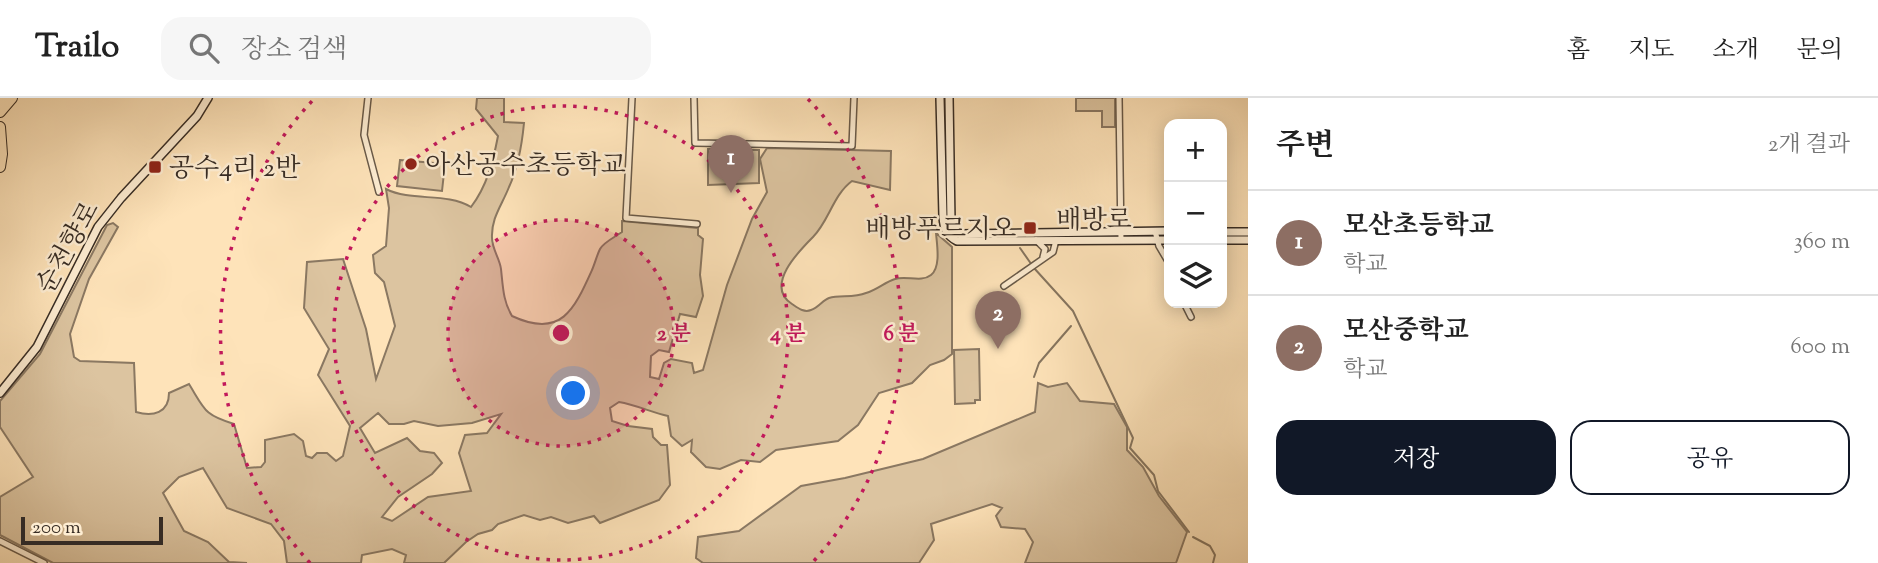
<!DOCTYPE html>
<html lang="ko">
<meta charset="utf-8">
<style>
:root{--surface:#fff;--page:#f6f6f6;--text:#222;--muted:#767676;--line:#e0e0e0;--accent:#111827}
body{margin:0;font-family:"Sorts Mill Goudy","Noto Serif KR",serif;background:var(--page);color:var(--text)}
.controls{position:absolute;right:21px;top:21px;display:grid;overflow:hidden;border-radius:14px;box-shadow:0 4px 18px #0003}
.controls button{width:63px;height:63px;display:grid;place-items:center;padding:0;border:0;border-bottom:2px solid var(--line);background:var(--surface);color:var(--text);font:35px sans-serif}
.scale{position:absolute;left:21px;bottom:18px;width:142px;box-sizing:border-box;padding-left:7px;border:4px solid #372c24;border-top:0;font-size:19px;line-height:24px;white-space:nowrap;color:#372c24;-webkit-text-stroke:5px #feedd2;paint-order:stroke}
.you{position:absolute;left:574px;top:296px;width:24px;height:24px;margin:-18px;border:5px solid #fff;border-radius:50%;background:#1a73e8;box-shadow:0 0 0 10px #1a73e833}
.badge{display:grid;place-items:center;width:46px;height:46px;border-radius:50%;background:var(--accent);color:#fff;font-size:23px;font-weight:700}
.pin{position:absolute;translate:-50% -58px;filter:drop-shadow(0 2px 4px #0008)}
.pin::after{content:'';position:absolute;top:37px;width:24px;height:21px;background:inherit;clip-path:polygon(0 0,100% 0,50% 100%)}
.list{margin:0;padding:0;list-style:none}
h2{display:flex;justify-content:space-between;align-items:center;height:91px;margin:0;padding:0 28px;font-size:30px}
h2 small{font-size:23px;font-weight:400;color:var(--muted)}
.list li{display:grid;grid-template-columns:46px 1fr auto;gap:21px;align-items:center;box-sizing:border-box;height:105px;padding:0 28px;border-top:2px solid var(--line)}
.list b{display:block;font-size:26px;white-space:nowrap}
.list p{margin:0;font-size:23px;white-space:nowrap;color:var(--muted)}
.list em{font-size:23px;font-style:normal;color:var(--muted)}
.actions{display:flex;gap:14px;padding:21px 28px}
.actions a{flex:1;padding:16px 0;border:2px solid var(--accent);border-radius:21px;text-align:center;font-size:24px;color:var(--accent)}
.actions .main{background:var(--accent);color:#fff}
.icon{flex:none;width:38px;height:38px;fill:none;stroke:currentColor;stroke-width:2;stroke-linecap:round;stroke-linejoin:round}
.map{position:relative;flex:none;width:1248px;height:465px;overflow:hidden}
header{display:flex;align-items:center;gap:42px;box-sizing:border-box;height:98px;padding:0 35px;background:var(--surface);border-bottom:2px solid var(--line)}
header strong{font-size:33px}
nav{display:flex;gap:38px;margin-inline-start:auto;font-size:24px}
.search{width:490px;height:63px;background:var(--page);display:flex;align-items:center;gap:18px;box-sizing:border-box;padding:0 24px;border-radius:21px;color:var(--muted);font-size:26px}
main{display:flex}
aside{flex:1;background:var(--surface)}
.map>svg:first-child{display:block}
.green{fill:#dcc4a0;stroke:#8a7862;stroke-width:2;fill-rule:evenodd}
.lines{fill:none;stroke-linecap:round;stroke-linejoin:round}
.stream{stroke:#86755f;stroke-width:2}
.street-casing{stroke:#695a49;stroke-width:8}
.secondary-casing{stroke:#372c24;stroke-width:10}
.highway-casing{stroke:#372c24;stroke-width:12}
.street{stroke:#feedd2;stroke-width:5}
.secondary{stroke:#feedd2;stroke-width:7}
.highway{stroke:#fee3b9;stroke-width:10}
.ring{fill:none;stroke:#c2185b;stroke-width:3.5;stroke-dasharray:3.5 7}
.poi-dot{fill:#8f2418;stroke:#feedd2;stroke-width:2.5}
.labels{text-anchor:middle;stroke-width:5;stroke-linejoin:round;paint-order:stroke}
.poi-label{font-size:26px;fill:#372c24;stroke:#feedd2;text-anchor:start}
.street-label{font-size:26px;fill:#372c24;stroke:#feedd2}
.centre{fill:#c2185b;stroke:#feedd2;stroke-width:3.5}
.ring-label{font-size:21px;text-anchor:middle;font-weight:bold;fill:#c2185b;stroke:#feedd2;stroke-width:5;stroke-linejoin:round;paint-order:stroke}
</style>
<header>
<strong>Trailo</strong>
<div class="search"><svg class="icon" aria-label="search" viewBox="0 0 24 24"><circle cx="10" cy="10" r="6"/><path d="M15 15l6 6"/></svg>장소 검색</div>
<nav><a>홈</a><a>지도</a><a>소개</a><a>문의</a></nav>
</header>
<main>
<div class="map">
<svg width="1248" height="465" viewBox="0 0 1248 465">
<rect width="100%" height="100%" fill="#fee3b9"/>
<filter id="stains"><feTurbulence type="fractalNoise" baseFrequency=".00286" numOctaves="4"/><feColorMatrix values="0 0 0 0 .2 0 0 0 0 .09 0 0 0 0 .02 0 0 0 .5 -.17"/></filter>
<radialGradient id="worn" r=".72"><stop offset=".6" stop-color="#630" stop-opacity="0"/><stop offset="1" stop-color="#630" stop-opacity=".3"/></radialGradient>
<path class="green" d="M477,0H504V24L524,25C522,46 518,70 509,89C502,107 491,120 492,140C492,151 500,161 501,171C503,189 503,203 512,218C561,241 574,212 592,172C595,165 597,157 600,151C604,144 615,139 622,134V123L698,130V137L703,141L700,177L703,198L696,219L680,216L669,254L659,252L651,258L650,279L659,281L664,265L671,261L692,265L694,275L703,272L727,187L752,121L767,94L760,61L767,50L891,53L890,92L852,83C833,97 829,123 813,139C799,153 764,188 792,206C798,210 804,215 811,212C818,210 823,202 829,200C840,197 854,200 866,195C877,192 885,184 895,181C906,177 921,185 931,177C941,169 937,147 936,135L952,149V256L944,262L930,267L912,285L879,295L858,327L838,343L776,352L760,364L741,362L720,371L706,369L691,354L692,342L682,348L671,338L668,318C651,314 636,307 619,304L610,310L612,323L628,328L652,331L653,339L661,347H667L670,387L659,402L600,425L594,418L568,425L551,419L540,422L524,417L498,426L492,432L478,436L466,444L444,465H404L406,457L392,451L362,457L361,465H287L284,443L271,426L227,410L203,370L179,379L163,395L184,433L208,444L229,464L247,465H53L0,437V399L33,379L0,329V303L40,256L107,127L113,125L118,129L89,181L70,236L74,259L80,263L134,265L136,314C153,319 169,315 169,295L189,286C205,312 204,317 234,326L247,370L261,369L265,364V342L294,336L303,343L306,358L312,360L317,355H327L336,363L343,358L350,328L318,277L329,251L304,210L307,164L343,161L366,231L376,281L395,228L384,184L375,175L373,157L386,148L389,110L386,91C412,104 446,94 471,109C487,88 493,64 498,38L476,11ZM378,315L389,326H404L414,323L438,328L472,325L501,316L487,335L465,337L459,355L471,393L428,399L392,423L382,419L398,399L432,376L442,365L434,355L420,353L407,340L375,355L360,330Z
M1076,0H1115V29H1102V13H1076Z
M708,51L759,52V85L708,87Z
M400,62L445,66L442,93L397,88Z
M979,251L980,302H975V305L955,306L954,252Z
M1038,285L1048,289L1067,285L1080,303L1114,306L1127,329V352L1143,369L1159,398L1187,434L1176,465H1025L1033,444L1025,431L1001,429L996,418L1002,410L992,406L931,426L934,442L919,465H703L696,460L698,439L739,433L801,388L845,380L923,361L1035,314Z"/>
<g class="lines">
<path class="stream" d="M1020,150L1034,170L1073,213L1133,340L1130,350L1154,377L1158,393L1189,434
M1034,279L1039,265L1071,228
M1193,439L1210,448L1215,457L1213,465"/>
<defs>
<path id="street" d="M368,0L364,37L379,94
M632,0L626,120L697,126
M694,0L695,45L852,48L854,0
M1119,0L1121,142
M1155,133L1159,148L1169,165
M1036,142L1045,151L1043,159
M1004,188L1053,154L1056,142
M1184,205L1191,219
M0,443L44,465"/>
<path id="secondary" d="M940,0L943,119C944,131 946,137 957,143L1169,142
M949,0L951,123L954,132L960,136L1169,133
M1222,134H1248
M1222,142H1248
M0,295L37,249L98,129L121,100L197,18L208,0"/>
<path id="highway" d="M0,3L3,0
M0,14L12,0
M0,29L2,56L0,69"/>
</defs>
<use href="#street" class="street-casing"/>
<use href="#secondary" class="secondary-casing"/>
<use href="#highway" class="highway-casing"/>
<use href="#street" class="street"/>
<use href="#secondary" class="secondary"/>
<use href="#highway" class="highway"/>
</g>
<circle cx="561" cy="235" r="113" fill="#c2185b" fill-opacity=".12"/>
<g class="ring">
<circle cx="561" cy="235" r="113"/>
<circle cx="561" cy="235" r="227"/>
<path d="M310 465A340 340 0 0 1 314 1M808 1A340 340 0 0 1 812 465"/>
</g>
<g class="poi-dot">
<circle cx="411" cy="66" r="7"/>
<rect x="148" y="62" width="14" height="14" rx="3.5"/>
<rect x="1023" y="123" width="14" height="14" rx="3.5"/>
</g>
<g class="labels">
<g class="poi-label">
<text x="425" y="75">아산공수초등학교</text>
<text x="169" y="78">공수4리 2반</text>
<text x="1016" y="139" text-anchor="end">배방푸르지오</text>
</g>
<g class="street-label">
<text x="1094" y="130">배방로</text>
<text transform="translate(67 149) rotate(-61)" y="9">순천향로</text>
</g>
</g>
<circle cx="561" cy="235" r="10" class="centre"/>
<g class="ring-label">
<text x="674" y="242">2 분</text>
<text x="788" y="242">4 분</text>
<text x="901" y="242">6 분</text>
</g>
<rect width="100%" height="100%" filter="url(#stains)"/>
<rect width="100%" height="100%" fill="url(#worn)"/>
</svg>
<div class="controls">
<button>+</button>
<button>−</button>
<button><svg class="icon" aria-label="layers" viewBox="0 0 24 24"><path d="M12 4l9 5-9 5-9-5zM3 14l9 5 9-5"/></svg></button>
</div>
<div class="scale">200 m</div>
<div class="you"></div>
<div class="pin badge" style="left:731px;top:95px;background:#8d6e63">1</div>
<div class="pin badge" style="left:998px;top:251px;background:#8d6e63">2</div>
</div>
<aside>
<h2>주변<small>2개 결과</small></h2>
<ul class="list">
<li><span class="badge" style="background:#8d6e63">1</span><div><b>모산초등학교</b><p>학교</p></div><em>360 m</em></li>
<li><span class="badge" style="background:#8d6e63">2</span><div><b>모산중학교</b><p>학교</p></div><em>600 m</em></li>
</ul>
<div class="actions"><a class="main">저장</a><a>공유</a></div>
</aside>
</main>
